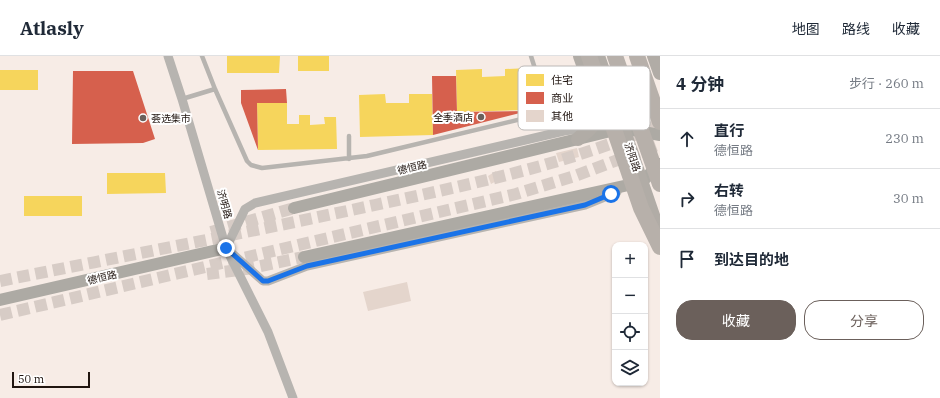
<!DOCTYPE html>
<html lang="zh">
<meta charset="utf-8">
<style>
:root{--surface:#fff;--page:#f2f2f3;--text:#1f2937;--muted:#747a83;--line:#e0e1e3;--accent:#6b605b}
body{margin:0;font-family:"IBM Plex Serif","Noto Sans SC",serif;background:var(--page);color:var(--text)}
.controls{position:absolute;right:12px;bottom:12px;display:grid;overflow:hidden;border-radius:8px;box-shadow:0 1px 3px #0004}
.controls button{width:36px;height:36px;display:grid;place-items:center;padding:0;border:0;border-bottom:1px solid var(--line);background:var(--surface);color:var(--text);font:20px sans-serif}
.scale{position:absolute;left:12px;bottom:10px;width:78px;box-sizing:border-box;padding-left:4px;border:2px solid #201510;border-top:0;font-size:11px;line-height:14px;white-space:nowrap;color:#201510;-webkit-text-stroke:3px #fff;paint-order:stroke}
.stop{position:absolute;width:12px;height:12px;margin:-9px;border:3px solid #1a73e8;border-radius:50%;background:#fff}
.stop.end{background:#1a73e8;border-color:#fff;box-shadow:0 1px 4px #0008}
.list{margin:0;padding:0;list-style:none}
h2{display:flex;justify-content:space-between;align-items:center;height:52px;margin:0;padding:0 16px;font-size:17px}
h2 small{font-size:13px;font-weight:400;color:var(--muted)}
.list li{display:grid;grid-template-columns:26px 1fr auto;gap:12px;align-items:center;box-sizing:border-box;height:60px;padding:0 16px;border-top:1px solid var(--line)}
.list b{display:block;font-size:15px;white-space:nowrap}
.list p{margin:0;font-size:13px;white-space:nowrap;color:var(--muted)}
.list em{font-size:13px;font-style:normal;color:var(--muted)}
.actions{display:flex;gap:8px;padding:12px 16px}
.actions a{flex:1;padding:9px 0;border:1px solid var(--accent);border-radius:16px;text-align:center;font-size:14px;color:var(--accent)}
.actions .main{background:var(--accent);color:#fff}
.icon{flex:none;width:22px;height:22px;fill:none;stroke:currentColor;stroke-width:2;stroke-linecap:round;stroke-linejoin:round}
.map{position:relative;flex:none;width:660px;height:342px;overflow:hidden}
header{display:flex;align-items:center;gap:24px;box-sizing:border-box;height:56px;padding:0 20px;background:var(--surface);border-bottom:1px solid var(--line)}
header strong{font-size:19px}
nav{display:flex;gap:22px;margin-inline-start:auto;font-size:14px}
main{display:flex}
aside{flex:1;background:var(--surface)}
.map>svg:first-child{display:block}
.homes{fill:#f6d55c}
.shops{fill:#d6604d}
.building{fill:#e4d5cc}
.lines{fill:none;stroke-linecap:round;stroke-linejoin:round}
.secondary-tunnel{stroke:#d7ccc6;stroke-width:12;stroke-dasharray:12 6;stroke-linecap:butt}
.lane{stroke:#b7b4b0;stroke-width:4.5}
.street{stroke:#b7b4b0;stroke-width:9}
.secondary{stroke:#adaaa4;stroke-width:12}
.primary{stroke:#b1aca6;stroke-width:14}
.highway{stroke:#b7b0aa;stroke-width:16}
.route{stroke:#1a73e8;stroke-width:5}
.poi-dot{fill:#6b605b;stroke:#fff;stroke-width:1.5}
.labels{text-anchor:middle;stroke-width:4;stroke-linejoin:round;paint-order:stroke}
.poi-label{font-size:10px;fill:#201510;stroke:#fff;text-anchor:end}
.street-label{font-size:10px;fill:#201510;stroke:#fff}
.key{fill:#fff;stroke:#bcb9b7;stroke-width:1}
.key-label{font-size:11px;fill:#201510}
</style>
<header>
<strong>Atlasly</strong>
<nav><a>地图</a><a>路线</a><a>收藏</a></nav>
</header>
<main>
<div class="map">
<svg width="660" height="342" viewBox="0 0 660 342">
<rect width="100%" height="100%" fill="#f7ece6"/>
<path class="homes" d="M227,0H280L279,17H227Z
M298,0H329V15H298Z
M529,12L530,54L457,56L456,14L482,13V21L505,20V13Z
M0,14H38V34H0Z
M385,38L386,47H409V38H432L433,79L360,81L359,39Z
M257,47H287V68H299V59H310V69L325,68L324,61H336L337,93L258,94Z
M107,117H165L166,137L107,138Z
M24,140H82V160H24Z"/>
<path class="shops" d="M73,15H133L155,83L143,87L72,88Z
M432,20H456L457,56L528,55L433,79Z
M286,33L287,47H257L258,94L241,47V34Z"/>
<path class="building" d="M577,92L579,101L559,106L556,97Z
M496,115L500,123L491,128L488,120Z
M407,226L411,245L368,255L363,236Z"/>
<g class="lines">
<path class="secondary-tunnel" d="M211,176L294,152
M207,218L246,213L304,201
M0,225C125,200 250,176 375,149C471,128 570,108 660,68
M0,259L516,138L575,120L660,88"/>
<path class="lane" d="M531,0L543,38
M215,33L247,105L251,109L262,112L367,100L538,59L542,55
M182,43L215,33L202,0
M349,80V103"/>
<path class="street" d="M168,0L182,43L226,192L268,276L293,342
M591,71L564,75L255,147L245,153L226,192L263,225H268L307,210L585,149L617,136"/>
<path class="secondary" d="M294,152L623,72L660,79
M304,201L642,126L659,108
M0,244L226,192"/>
<path class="primary" d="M598,0L658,174
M654,0L660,17
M578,83C582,79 589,75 592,70C602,52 586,18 580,0"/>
<path class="highway" d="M589,0L641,152L660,191
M615,0L660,128
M637,0L660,66"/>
</g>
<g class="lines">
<path class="route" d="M226,192L263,225H268L307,210L585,149L611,138"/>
</g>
<g class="poi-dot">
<circle cx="481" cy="61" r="4"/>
<circle cx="143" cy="62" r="4"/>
</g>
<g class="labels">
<g class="poi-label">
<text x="473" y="65">全季酒店</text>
<text x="151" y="66" text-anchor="start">荟选集市</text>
</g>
<g class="street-label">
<text transform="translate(633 101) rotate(71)" y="4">济阳路</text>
<text transform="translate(412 111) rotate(-13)" y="4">德恒路</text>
<text transform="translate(225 148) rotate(74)" y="4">济明路</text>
<text transform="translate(102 221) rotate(-13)" y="4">德恒路</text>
</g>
</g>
<rect x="518" y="10" width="132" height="64" rx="6" class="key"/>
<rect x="526" y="18" width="18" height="12" fill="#f6d55c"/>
<rect x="526" y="36" width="18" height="12" fill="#d6604d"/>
<rect x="526" y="54" width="18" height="12" fill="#e4d5cc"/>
<g class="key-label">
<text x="551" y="28">住宅</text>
<text x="551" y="46">商业</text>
<text x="551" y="64">其他</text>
</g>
</svg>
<div class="controls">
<button>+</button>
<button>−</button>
<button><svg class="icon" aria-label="locate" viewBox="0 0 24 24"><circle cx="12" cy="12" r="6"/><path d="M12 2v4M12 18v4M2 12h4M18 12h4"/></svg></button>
<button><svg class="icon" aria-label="layers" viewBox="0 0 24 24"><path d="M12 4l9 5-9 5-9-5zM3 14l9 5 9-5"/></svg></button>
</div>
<div class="scale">50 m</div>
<div class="stop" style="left:611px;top:138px"></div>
<div class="stop end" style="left:226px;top:192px"></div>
</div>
<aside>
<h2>4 分钟<small>步行 · 260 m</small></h2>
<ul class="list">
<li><svg class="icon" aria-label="ahead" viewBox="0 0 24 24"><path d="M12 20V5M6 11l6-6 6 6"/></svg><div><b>直行</b><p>德恒路</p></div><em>230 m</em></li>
<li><svg class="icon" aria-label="right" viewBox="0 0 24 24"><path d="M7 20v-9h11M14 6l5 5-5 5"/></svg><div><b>右转</b><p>德恒路</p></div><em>30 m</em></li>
<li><svg class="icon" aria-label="arrive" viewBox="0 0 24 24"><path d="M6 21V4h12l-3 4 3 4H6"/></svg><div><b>到达目的地</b></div></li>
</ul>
<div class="actions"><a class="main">收藏</a><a>分享</a></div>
</aside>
</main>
